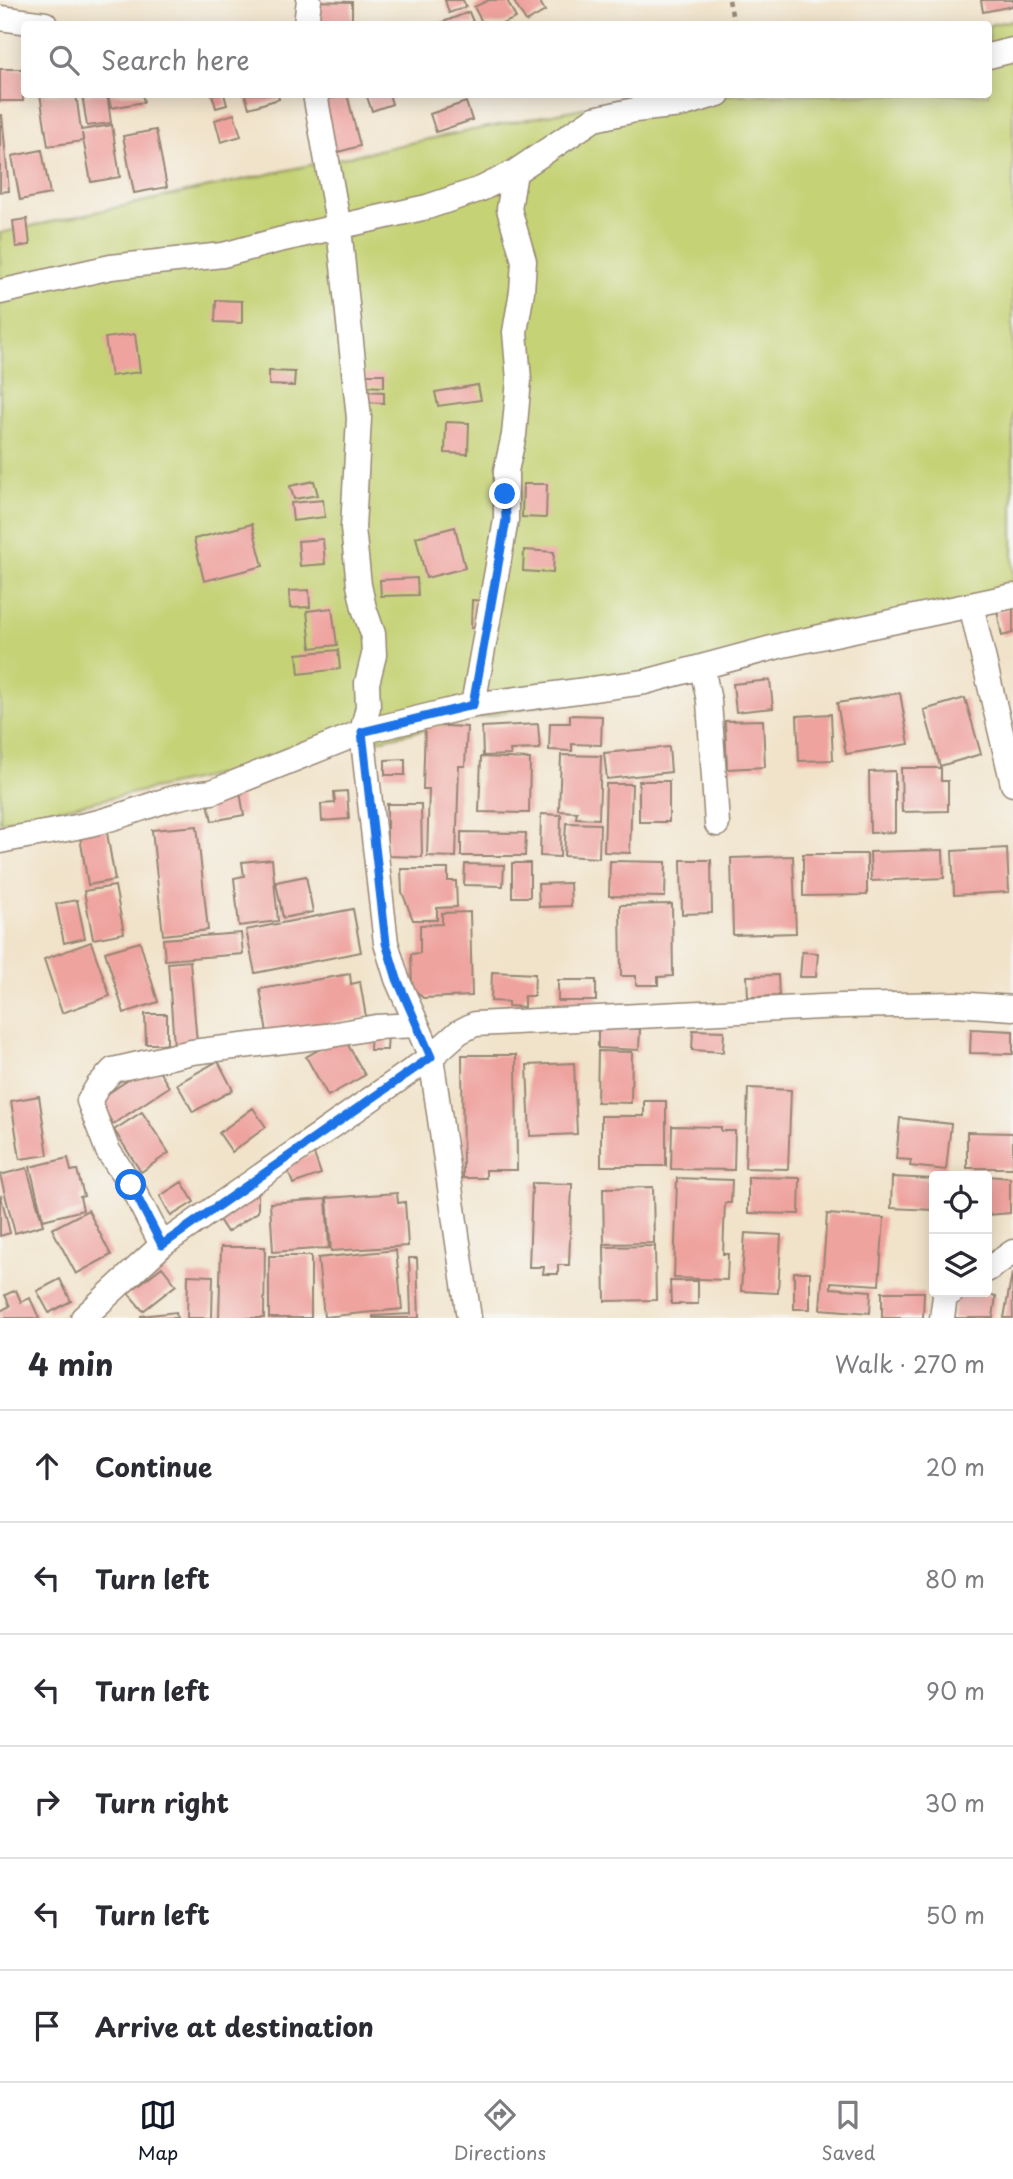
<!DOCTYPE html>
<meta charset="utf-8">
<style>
:root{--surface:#fff;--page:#f7f7f7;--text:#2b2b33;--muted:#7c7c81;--line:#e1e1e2;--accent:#111827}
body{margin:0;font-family:"Playpen Sans",sans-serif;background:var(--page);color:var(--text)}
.controls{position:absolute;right:21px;bottom:21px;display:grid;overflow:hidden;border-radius:7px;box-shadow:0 4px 18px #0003}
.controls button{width:63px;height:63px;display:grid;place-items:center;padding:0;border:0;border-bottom:2px solid var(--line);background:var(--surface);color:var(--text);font:35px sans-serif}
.stop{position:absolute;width:21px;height:21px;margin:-16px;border:5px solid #1a73e8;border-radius:50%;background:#fff}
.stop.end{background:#1a73e8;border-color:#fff;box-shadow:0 2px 7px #0008}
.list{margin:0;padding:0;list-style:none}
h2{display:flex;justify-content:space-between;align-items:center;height:91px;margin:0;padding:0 28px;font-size:30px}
h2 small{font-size:23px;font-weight:400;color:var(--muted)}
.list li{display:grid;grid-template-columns:46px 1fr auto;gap:21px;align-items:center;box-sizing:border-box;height:112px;padding:0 28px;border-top:2px solid var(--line)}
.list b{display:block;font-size:26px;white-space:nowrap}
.list em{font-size:23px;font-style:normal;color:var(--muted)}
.icon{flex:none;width:38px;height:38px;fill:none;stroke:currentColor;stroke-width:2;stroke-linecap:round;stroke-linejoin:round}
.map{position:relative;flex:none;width:1013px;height:1318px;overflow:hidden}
.search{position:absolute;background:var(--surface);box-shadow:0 4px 18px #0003;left:21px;right:21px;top:21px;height:77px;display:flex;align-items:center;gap:18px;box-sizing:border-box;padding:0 24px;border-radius:7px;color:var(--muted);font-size:26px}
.sheet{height:763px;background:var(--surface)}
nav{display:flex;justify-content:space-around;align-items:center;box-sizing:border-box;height:98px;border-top:2px solid var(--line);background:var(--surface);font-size:19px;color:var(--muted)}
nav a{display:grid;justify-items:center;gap:4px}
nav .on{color:var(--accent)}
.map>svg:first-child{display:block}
.green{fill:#c5d274;stroke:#807e49;stroke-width:2}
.building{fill:#efa39f}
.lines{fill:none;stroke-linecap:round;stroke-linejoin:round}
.street-casing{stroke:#968674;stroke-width:27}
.path{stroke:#968674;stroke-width:4.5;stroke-dasharray:5 5;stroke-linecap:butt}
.street{stroke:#fff;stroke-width:24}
.route{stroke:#1a73e8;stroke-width:9}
</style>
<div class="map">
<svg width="1013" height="1318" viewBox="0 0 1013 1318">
<rect width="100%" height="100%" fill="#f6f6f2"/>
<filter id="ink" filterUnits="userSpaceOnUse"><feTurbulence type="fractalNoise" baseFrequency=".0143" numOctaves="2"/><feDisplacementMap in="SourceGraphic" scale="14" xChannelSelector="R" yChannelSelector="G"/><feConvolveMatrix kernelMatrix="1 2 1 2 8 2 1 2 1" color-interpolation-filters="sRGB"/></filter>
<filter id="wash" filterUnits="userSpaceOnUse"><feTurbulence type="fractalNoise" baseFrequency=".00686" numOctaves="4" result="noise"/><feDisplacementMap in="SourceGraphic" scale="28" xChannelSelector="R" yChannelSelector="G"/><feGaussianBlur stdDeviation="1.57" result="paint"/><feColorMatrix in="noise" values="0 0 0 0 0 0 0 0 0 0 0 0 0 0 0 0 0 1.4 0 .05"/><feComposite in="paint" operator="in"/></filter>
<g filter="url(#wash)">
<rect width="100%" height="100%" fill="#f1e3ca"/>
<path class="green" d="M1013,20V602L0,822V233L419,141L647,95L988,94L989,25Z"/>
<g id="blocks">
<path class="building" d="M445,0H463L466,7L449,13Z
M489,0H507L516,18L502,24H483L474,7Z
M513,0H539L545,11L526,22Z
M981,0H1013V6L983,12Z
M312,1L352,2V20L364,21V24H311Z
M469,12L474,24H438Z
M0,69H24L23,101H0Z
M40,94H76L81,130L112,125L120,177L91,182L82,133L83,141L48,146Z
M82,94H107L111,123L87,126Z
M108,94H142L144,102L111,108Z
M212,94H224L227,105L216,108Z
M245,94H278L279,99L249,108Z
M347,94L360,146L331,154L318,102Z
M366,94H389L392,104L372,111Z
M466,102L472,120L436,132L430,114Z
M234,114L241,136L221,142L215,120Z
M0,115H2L9,191L0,192Z
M156,130L167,187L134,193L123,136Z
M42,150L50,194L20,200L12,156Z
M27,219L30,245L16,247L13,221Z
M216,300L242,301V323L215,322Z
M135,334L140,372L111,376L105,338Z
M269,371L295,372L294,386L269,385Z
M363,374H384V387L362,386Z
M478,385L481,400L438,406L435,392Z
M363,391L384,392V403L363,402Z
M446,422L469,423L468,454L445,453Z
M314,481L318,495L294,499L290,486Z
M523,484H547L546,518L522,517Z
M323,500L325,517L293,521L291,503Z
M252,524L263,566L204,581L194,539Z
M455,527L465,568L426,578L416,537Z
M323,539L325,564L300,566L298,541Z
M524,550L554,552L553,573L523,571Z
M417,578L418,595L381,596L380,580Z
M309,590L310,607L290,608L289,591Z
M472,600L486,601V628H471Z
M1013,607V633L1002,636L997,611Z
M332,608L337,645L311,648L307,611Z
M338,650L340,669L299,674L297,654Z
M770,680L773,708L736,712L733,684Z
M900,693L909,744L846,754L837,703Z
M965,698L981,754L940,766L924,710Z
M831,714L833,760L799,761L797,716Z
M570,715L602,716L601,745L572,744V751L549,750L550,723H570Z
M763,720L765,767L727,769L725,721Z
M538,724L540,749L510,750L511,755L483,756L482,727Z
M425,725L467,727L465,766H459L456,857L427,856L429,789H423Z
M669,747L671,772L607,779L604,753Z
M561,755L601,756L599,819L576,818L577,812L559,811Z
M481,757L530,759L529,813L479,812Z
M405,759V775H385V760Z
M901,768H941V781H948V811L902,812Z
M895,771V832L870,833L869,772Z
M639,781H669V822H639Z
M606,784H632L630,853L604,852Z
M347,791L349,819L322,821L321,804L335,803L334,792Z
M240,792L244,815L212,821L207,798Z
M387,804H421L422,857L387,856Z
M541,814L561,815L560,857L540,856Z
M566,823L600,824L599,858L564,856Z
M197,826L208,930L163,935L152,830Z
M106,827L115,880L88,885L79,831Z
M461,832L526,833L525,856H461Z
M1007,848L1009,892L954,895L952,851Z
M943,850L944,878L871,881L870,852Z
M803,854H867V895L803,896Z
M793,856L796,933L733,935L731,858Z
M272,859L278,921L239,926L234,878L244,876L242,862Z
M681,860H711L712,913L682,914Z
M610,861L666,862L665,897L609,896Z
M512,863H530V897H512Z
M465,864L504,865L503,886L464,885Z
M401,869H448V881H456L457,907L437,908V920H413L402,892Z
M306,876L313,912L283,918L276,882Z
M570,883L571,906L539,907L538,884Z
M115,886L124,933L93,939L84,891Z
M77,900L85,938L64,943L56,904Z
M672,904L673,976L658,977V985H636V976H621L620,905Z
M353,909L361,952L255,973L246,930Z
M470,912L472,996L423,998L412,987L411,954L420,953V925L442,924V913Z
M241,933L243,954L165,960L163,939Z
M91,942L110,996L62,1013L44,959Z
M140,942L158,1002L124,1013L105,952Z
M802,952L818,953L816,977H800Z
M190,961L197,1043L174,1045L168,963Z
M492,972L535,974L534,996H524V1007L508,1006V1002L491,1001Z
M350,974L351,984L360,982L366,1017L267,1033L260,989Z
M778,975L779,996L748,997L747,976Z
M558,980H596V1001H558Z
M145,1014H167V1044H146Z
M598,1027L640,1029L639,1050L598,1048Z
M971,1029L1013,1031V1054L970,1053Z
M693,1030L724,1031L723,1052L692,1050Z
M371,1032L388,1033L387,1050H370Z
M343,1036L365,1075L328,1096L306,1057Z
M598,1051L632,1052L631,1103L597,1102Z
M462,1055H516L517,1170H486V1178H463Z
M218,1061L233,1090L193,1112L177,1084Z
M154,1063L169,1087L113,1124L98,1100Z
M574,1063L577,1134L530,1136L527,1065Z
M748,1088L791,1090L788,1169L745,1168Z
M39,1096L48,1155L20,1159L11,1101Z
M644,1101H666V1166H601V1116H644Z
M253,1108L266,1127L232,1152L219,1133Z
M142,1112L169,1153L141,1172L114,1130Z
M900,1118L951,1124L946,1170L910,1166L911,1160L896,1159Z
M672,1126L721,1127V1131H735L734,1170L671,1169Z
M967,1132L1013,1133V1168H967Z
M314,1154L321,1174L293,1184L286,1164Z
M68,1158L71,1171L77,1170L84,1196L80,1197L83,1210L43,1220L30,1167Z
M27,1168L43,1225L15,1233L0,1175Z
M987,1176L1010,1178V1213L987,1215Z
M748,1177L800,1178L799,1214L748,1213Z
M892,1177L934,1179V1210L891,1208Z
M677,1178L732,1180L731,1203H725L723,1254H728L727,1280L674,1278Z
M182,1182L194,1202L171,1216L160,1196Z
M532,1183L572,1184L569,1265H558V1274H543L544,1267H529Z
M258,1187V1212L227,1232L216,1215Z
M653,1187L654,1243L604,1244L603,1188Z
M397,1193L398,1203L405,1202L408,1246L331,1251L327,1198Z
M1,1196L10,1233L0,1236V1197Z
M326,1199L329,1248L273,1252L270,1203Z
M88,1210L111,1255L76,1274L52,1229Z
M827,1214L884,1218L879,1285L831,1282V1288L871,1291L870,1313L820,1309Z
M745,1233L781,1235L778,1293L741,1291Z
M655,1246L656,1300L605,1301L604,1247Z
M221,1247H265L264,1318H219Z
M396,1250L402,1309L324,1317L318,1258Z
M269,1256H311V1318H269Z
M409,1258H417L419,1318H373V1316L411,1314Z
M162,1267L176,1285L143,1311L128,1293Z
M794,1272H810V1309H794Z
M1012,1273L1013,1318H1004Z
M188,1275L213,1276L212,1318H187Z
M60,1279L71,1301L49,1313L37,1291Z
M670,1281H698V1304H671Z
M16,1290L21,1302L30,1298L39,1318H1L0,1311L10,1306L5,1295Z
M882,1292H924L923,1318H882Z
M956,1292L996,1296L993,1318H953Z
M176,1312L177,1318H141V1316Z"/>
</g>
</g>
<g filter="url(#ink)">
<use href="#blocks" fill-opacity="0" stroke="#968674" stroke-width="2"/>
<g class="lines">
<defs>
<path id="street" d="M0,18L45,24
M306,24L309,0
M988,56L1013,50
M315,94L339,228L359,418L353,528L359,585L364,608L373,634L374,655L367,683L368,707L362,732L386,943L397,979L431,1057L469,1318
M0,292L111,267L223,255L279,240L427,207L481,189L515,172L594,119L635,110L681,105L718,94
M971,605L1013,784
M702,667L709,701L717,824
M473,705L506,520V471L514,435L519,380L515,332L522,291L524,261L509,209L515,172
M0,841C34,834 69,830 102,821C143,810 168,795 212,792L362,732L473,705L645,682L783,645L1013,596
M162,1245L131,1185L108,1151L89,1101L98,1086L113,1070L192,1052L326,1036L376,1027L417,1025
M987,1270L1013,1252
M83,1318L162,1245L431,1057L459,1032L475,1024L842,1006L956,1004L1013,1008
M942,1318L945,1296L952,1292"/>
</defs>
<use href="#street" class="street-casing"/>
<path class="path" d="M729,0L734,24"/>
<use href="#street" class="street"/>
</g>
</g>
<g class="lines" filter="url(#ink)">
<path class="route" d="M131,1185L162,1245L431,1057L397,979L386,943L362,732L473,705L506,520L505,494"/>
</g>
</svg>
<div class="controls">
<button><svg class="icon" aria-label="locate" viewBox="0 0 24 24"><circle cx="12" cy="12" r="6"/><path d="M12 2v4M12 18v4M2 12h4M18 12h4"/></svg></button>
<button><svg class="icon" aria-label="layers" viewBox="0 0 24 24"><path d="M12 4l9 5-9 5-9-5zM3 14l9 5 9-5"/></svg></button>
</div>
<div class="stop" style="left:131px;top:1185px"></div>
<div class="stop end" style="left:505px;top:494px"></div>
<div class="search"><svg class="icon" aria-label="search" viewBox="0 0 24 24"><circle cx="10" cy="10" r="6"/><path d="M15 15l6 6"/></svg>Search here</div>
</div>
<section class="sheet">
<h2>4 min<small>Walk · 270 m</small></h2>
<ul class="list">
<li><svg class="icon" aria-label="ahead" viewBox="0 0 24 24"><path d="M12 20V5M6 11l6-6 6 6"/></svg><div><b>Continue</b></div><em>20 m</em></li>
<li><svg class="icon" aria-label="left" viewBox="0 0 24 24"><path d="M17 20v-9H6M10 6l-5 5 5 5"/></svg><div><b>Turn left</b></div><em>80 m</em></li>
<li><svg class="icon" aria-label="left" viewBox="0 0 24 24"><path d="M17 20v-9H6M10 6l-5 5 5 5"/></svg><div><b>Turn left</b></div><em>90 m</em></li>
<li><svg class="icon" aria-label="right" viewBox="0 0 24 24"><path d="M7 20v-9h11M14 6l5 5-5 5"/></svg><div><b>Turn right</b></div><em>30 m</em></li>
<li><svg class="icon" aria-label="left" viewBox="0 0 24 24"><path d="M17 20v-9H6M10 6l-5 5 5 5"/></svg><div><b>Turn left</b></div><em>50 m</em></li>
<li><svg class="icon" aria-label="arrive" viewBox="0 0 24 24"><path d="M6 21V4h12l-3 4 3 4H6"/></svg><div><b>Arrive at destination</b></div></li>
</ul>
</section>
<nav>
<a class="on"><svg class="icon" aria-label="map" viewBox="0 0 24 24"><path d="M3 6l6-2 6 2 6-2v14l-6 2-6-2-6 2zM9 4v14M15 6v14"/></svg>Map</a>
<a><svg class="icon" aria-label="directions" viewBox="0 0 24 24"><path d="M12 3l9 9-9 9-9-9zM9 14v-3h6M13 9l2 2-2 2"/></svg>Directions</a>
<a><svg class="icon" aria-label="saved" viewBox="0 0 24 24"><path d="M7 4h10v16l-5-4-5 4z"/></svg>Saved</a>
</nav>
